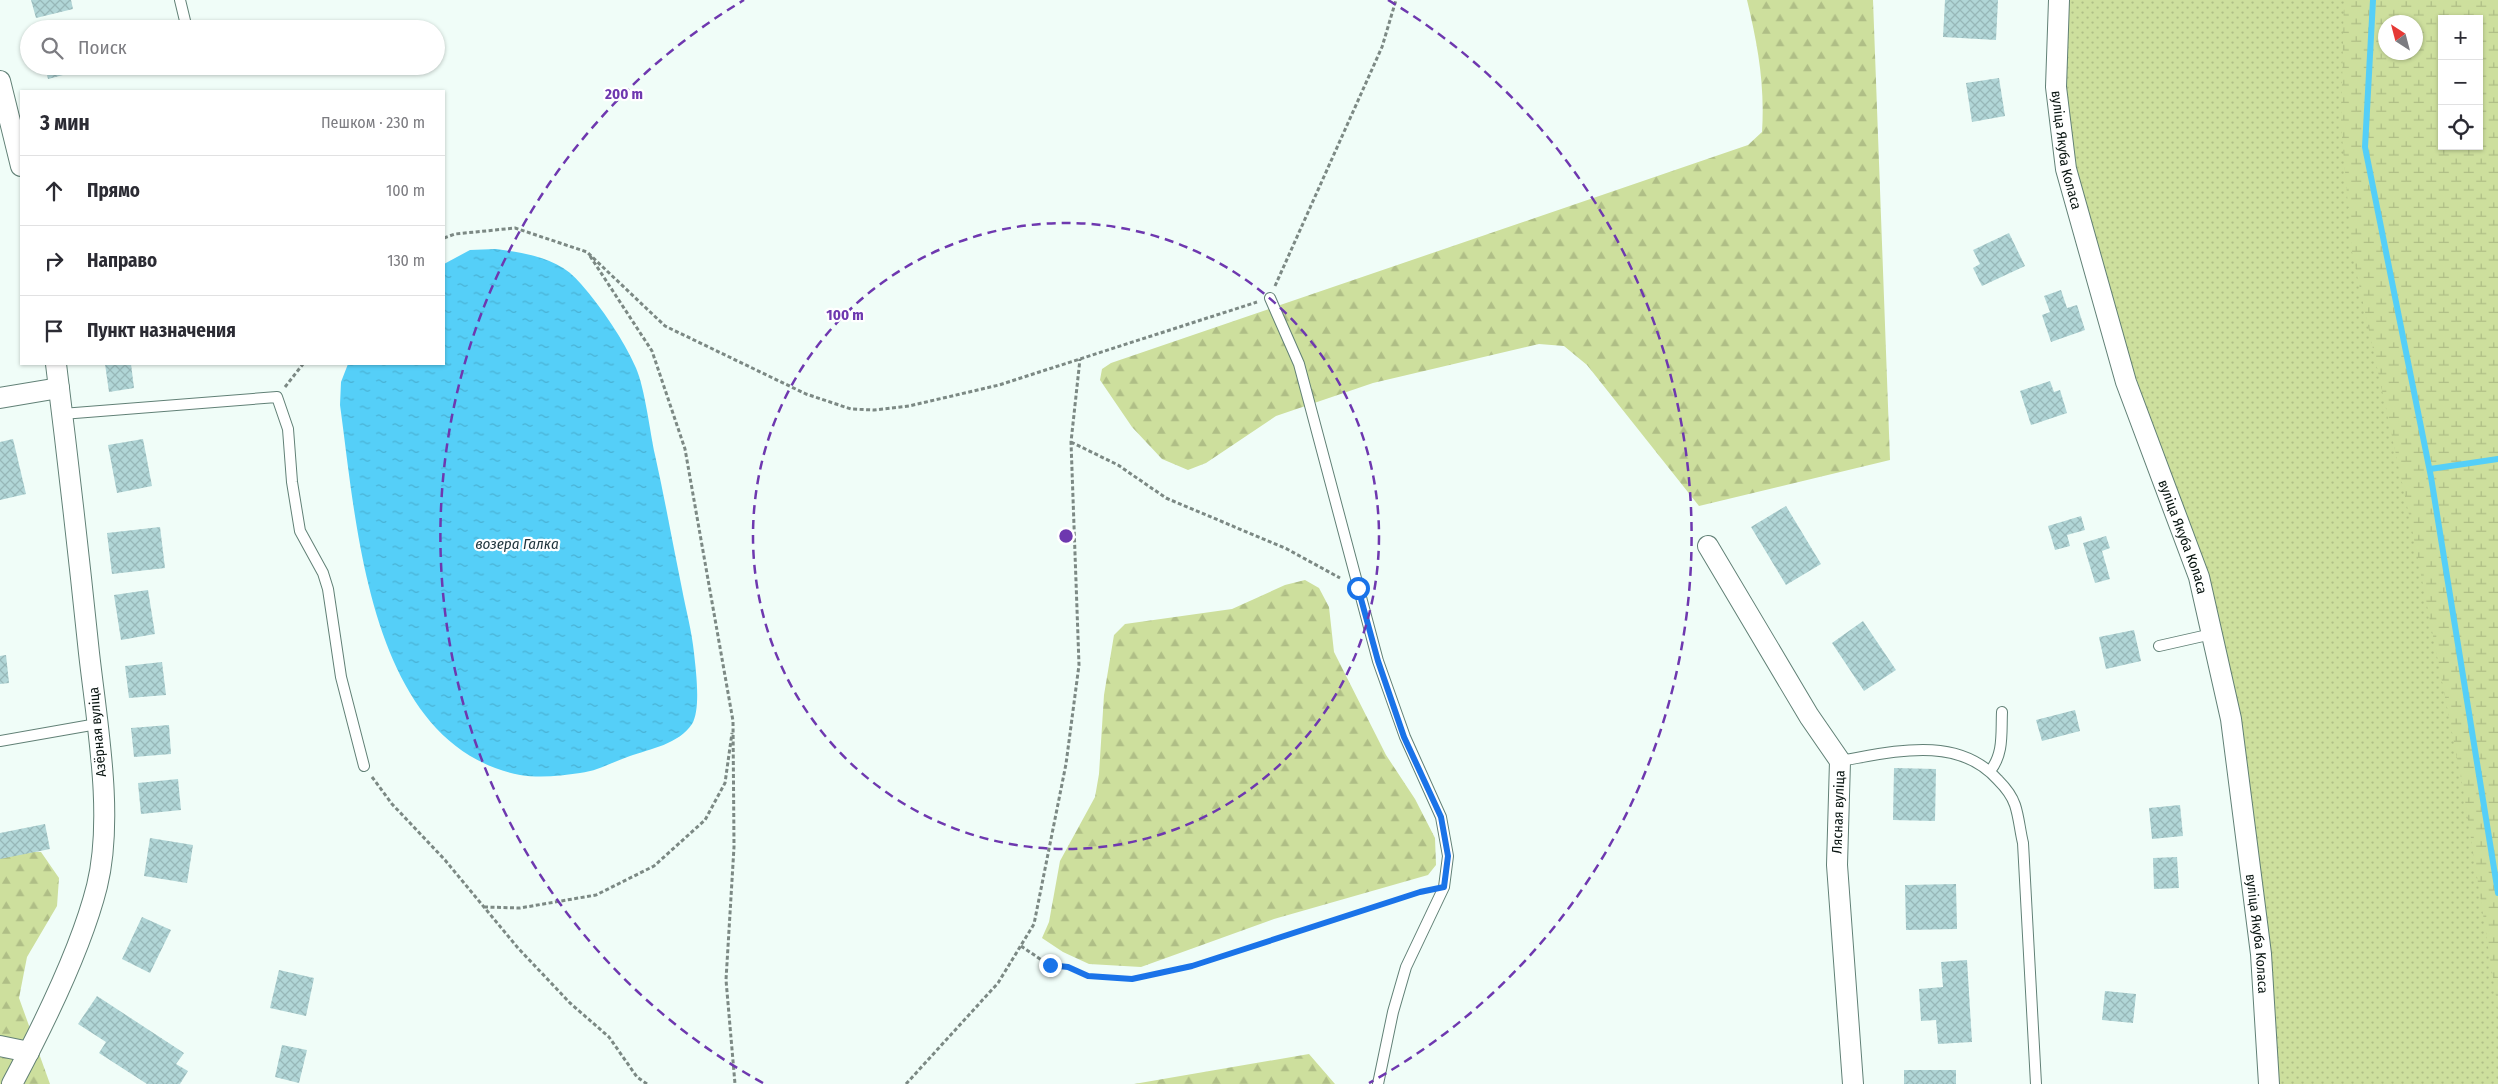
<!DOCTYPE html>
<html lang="ru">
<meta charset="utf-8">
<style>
:root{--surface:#fff;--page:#f2f2f3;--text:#2b2b33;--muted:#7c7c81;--line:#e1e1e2}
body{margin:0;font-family:"Fira Sans Condensed",sans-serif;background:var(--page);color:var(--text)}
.controls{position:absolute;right:15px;top:15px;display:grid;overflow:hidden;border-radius:0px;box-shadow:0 1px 4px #0004}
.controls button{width:45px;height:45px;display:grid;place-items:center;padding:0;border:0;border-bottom:1px solid var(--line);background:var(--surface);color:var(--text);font:25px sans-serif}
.compass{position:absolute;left:2378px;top:15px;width:45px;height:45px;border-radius:50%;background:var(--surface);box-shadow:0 1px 4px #0004;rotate:324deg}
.stop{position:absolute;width:15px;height:15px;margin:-11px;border:4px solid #1a73e8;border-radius:50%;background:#fff}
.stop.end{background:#1a73e8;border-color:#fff;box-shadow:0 1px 5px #0008}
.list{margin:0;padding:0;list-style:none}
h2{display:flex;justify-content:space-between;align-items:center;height:65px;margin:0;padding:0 20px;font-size:21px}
h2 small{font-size:16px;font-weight:400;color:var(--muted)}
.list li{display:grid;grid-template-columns:32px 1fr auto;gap:15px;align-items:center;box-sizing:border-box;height:70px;padding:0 20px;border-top:1px solid var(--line)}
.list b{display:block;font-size:19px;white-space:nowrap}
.list em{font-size:16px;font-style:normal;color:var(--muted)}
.icon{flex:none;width:28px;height:28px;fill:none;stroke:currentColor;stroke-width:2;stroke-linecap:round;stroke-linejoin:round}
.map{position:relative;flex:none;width:2498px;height:1084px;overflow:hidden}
.search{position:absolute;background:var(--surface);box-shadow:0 1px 4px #0004;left:20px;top:20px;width:425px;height:55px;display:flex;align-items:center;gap:12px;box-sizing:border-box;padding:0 18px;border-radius:28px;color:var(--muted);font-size:19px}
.panel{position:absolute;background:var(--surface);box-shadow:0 1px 4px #0004;left:20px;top:90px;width:425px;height:275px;border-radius:0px}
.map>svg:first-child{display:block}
.grass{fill:url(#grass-dots);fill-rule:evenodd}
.forest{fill:url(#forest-firs)}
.wetland{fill:url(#wetland-marsh);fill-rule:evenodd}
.water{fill:url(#water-ripples)}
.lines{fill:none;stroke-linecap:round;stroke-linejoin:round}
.stream{stroke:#55cff8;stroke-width:6}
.building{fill:url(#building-cross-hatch)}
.lane-casing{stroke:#618076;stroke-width:12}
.street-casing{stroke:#618076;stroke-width:22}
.path{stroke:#7c8984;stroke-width:3;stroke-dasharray:4 2.5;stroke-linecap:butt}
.lane{stroke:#fff;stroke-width:10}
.street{stroke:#fff;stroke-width:20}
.route{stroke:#1a73e8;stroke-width:6}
.ring{fill:none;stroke:#6e38af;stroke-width:2.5;stroke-dasharray:9 6}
.labels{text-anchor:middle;stroke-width:4.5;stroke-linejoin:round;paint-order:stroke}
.street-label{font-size:14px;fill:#081410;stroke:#fff}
.water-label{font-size:15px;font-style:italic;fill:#1e333b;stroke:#fff}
.centre{fill:#6e38af;stroke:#fff;stroke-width:2.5}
.ring-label{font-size:15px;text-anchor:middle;font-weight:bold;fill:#6e38af;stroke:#fff;stroke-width:4.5;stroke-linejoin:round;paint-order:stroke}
</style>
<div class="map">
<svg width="2498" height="1084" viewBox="0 0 2498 1084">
<defs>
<pattern id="grass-dots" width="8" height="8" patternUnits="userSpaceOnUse" patternTransform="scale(1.25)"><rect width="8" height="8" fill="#cddf9d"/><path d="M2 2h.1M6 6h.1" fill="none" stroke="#afbe86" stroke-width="1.8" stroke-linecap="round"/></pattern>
<pattern id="forest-firs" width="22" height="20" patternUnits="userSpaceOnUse" patternTransform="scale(1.25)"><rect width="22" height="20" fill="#cddf9d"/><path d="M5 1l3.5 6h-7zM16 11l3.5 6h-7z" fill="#afbe86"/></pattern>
<pattern id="wetland-marsh" width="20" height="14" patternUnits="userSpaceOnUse" patternTransform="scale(1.25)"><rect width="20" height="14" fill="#cddf9d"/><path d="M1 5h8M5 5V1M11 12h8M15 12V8" fill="none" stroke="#afbe86"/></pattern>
<pattern id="water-ripples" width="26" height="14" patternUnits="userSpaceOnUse" patternTransform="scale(1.25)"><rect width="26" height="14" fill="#55cff8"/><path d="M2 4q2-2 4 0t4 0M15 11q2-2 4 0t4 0" fill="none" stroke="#49b1d4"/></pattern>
<pattern id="building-cross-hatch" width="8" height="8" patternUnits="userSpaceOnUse" patternTransform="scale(1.25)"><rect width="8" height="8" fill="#b1d6d7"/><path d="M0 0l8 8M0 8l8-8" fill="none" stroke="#97b7b8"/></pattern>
</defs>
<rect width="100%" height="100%" fill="#f0fdf8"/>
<path class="grass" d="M2059,0H2498V1084H2269L2231,719L2066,169ZM2442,19H2479V146H2442ZM2386,22H2416V52H2386Z"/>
<path class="forest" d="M1747,0H1873L1890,460L1699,506L1587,365L1564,346L1539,344L1373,383L1276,416L1206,463L1188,470L1162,459L1132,427L1100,380L1102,369L1111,363L1748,145L1762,132C1765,85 1758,46 1747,0Z
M1305,580L1319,588L1329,607L1334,652L1386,755L1415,799L1435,838L1436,865L1428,875L1274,919L1141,967L1089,964L1063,952L1042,938L1049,922L1060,861L1095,797L1099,774L1104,695L1114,635L1125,624L1232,609L1285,585Z
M7,851L41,852L59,878L57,906L27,957L19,998L50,1084H0V852Z
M1309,1054L1335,1084H1134Z"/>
<path class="wetland" d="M2344,0H2498V1009L2463,788L2411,524L2352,252L2341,125ZM2442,19H2479V146H2442ZM2386,22H2416V52H2386Z"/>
<path class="water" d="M496,249C527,253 560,258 581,284C602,308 623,339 636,368C645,389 650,432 655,455C665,500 673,545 682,589C686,610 692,632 694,653C696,671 701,709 692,724C679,744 650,749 630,756C612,762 598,771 580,773C561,776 539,778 520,775C369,745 357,527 340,405L341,382L348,364H444V264L470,250Z"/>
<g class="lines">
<path class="stream" d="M2373,0L2365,147L2431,477L2498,893
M2430,469L2498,459"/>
</g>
<path class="building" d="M31,0H71L73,9L36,18Z
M1945,0H1998L1996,40L1943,37Z
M45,66H93V67L48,79Z
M1999,78L2005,116L1972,122L1966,83Z
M2009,233L2025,266L1982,286L1973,268L1980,264L1973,250Z
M2061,290L2067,308L2077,305L2085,330L2051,342L2042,315L2050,312L2044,296Z
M105,364H131L134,388L109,392Z
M2050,381L2054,392L2060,390L2067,413L2031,425L2020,391Z
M13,439L26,494L0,500V442Z
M143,439L152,486L117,493L108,445Z
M1786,506L1821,564L1786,585L1751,527Z
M2081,516L2085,530L2067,535L2070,546L2055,550L2048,526Z
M160,527L165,568L112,574L107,533Z
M2106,536L2110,548L2102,551L2110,579L2095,583L2083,543Z
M148,590L155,634L121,640L114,595Z
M1863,621L1896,670L1864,691L1832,643Z
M2134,630L2141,661L2106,669L2099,637Z
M6,655L9,683L0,684V656Z
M162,662L166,695L129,698L125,666Z
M2075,710L2080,731L2042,741L2036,720Z
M169,725L171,754L134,757L131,728Z
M1894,768L1936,769L1935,821L1893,820Z
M178,779L181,810L141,814L138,783Z
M2180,805L2183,836L2152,839L2149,808Z
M45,824L50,849L0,859V833Z
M150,838L193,845L187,883L144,876Z
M2177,857L2179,888L2154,889L2153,858Z
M1956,884L1957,929L1906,930L1905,885Z
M142,917L171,930L150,973L122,959Z
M1967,960L1972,1042L1938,1044L1936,1020L1921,1021L1919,989L1943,987L1941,962Z
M279,970L314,978L306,1016L270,1008Z
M2105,991L2136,994L2133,1023L2102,1020Z
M97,996L184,1053L176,1064L188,1071L180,1084H147L99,1053L106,1042L78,1024Z
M282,1045L307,1050L299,1083L275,1077Z
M1904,1070H1956V1084H1904Z"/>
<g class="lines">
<defs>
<path id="lane" d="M180,0L187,29
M1270,298L1299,364L1378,661L1405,737L1441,817L1448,856L1444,887L1406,967L1393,1012L1378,1084
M62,414L277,397L288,429L292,482L300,531L323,573L328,589L341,677L364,766
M2159,646L2212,634
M0,741L97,724
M1840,761C1893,752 1957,734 1998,780C2005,787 2012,796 2015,805C2019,817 2020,831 2023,843L2036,1084
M1990,771C2004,754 2001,733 2002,712"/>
<g id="street">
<path id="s1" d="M2059,0L2056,87L2066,169L2126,382L2199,577L2231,719L2261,954L2269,1084"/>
<path d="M0,81L21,166"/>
<path d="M0,398L59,388"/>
<path d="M1708,546L1809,716L1840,761L1837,865L1853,1084"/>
<path d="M0,1046L29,1052"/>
<path d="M12,1084C43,1026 81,950 97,886C114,817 97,724 89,653C79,557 68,460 56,364"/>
</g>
</defs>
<use href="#lane" class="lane-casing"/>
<use href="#street" class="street-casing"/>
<path class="path" d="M444,238L455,234L515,228L587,252L665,326L806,394L851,409L874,410L909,406L999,385L1257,302
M590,256L652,351L685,449L733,721L734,847L726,980L735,1084
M1275,286L1382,47L1396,0
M285,387L303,364
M1071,442L1118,465L1166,498L1287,549L1340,578
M372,777L392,804L445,860L518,948L570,1003L609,1037L637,1077L647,1084
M484,907L520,908L596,895L654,866L705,820L725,783L732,733
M1021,946L1049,965L1068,967L1088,976L1132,979L1192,966L1427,890
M906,1084L998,983L1034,924L1066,764L1079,665L1071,442L1080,359"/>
<use href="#lane" class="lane"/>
<use href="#street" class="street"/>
</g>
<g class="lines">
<path class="route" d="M1050,965L1068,967L1088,976L1132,979L1192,966L1420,892L1444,887L1448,856L1441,817L1404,737L1378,661L1358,588"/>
</g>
<g class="ring">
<circle cx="1066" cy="536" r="313"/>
<path d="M763 1083A625 625 0 0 1 744 0M1388 0A625 625 0 0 1 1369 1083"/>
</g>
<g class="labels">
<g class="street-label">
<text dy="5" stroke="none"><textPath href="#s1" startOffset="151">вуліца Якуба Коласа</textPath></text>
<text dy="5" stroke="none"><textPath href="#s1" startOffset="556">вуліца Якуба Коласа</textPath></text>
<text transform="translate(97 732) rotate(-95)" y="5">Азёрная вуліца</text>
<text transform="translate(1838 812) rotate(-88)" y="5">Лясная вуліца</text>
<text dy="5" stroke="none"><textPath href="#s1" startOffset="961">вуліца Якуба Коласа</textPath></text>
</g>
<g class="water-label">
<text x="517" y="549">возера Галка</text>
</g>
</g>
<circle cx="1066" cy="536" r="8" class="centre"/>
<g class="ring-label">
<text x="624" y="99">200 m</text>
<text x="845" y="320">100 m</text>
</g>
</svg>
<div class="controls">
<button>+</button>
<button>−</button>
<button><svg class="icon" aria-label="locate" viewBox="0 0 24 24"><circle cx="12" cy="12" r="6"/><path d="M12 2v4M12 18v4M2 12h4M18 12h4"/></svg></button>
</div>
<svg class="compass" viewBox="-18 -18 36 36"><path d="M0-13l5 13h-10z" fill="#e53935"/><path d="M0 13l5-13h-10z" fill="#7c7c81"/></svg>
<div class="stop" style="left:1358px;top:588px"></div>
<div class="stop end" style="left:1050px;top:965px"></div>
<div class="search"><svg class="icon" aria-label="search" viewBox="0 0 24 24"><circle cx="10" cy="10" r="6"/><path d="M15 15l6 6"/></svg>Поиск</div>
<section class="panel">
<h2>3 мин<small>Пешком · 230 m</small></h2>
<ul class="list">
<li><svg class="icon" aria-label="ahead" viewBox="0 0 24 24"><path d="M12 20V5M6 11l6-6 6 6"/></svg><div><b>Прямо</b></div><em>100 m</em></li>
<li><svg class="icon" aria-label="right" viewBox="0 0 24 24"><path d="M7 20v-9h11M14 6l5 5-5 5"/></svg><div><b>Направо</b></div><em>130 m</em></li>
<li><svg class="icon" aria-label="arrive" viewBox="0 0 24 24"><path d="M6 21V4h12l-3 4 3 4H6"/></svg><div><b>Пункт назначения</b></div></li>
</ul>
</section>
</div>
